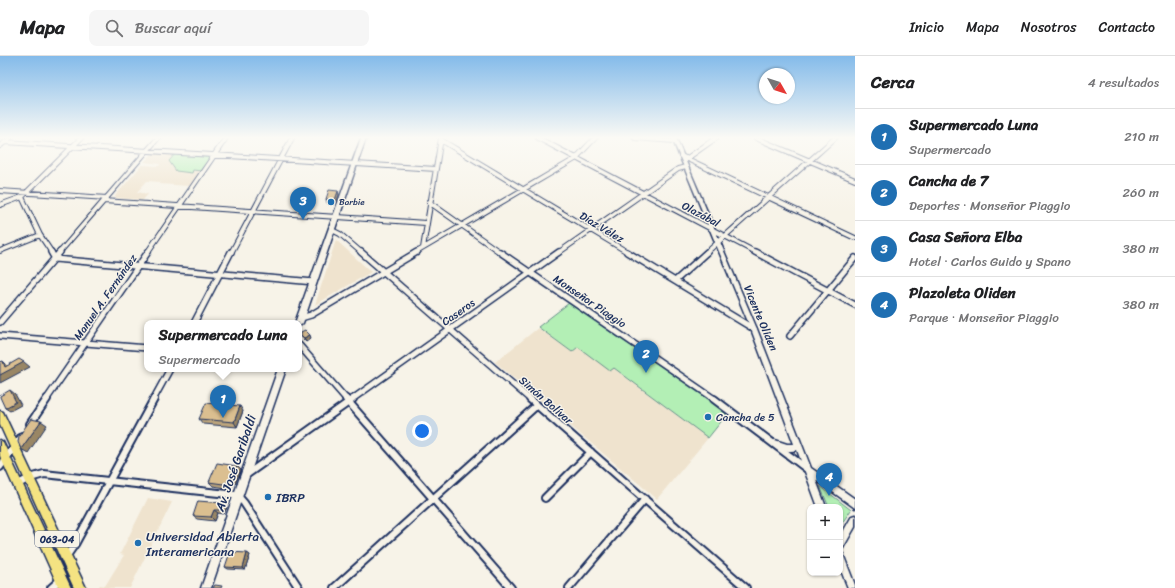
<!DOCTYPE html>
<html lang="es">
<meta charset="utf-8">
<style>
:root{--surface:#fff;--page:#f6f6f6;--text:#202124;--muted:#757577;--line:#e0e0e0;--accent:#1f6fb2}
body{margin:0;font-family:Sriracha,sans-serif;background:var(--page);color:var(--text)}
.controls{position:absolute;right:12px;bottom:12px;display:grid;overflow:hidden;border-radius:8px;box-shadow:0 1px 3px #0004}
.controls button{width:36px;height:36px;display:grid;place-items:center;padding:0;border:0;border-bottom:1px solid var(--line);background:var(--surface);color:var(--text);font:20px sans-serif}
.compass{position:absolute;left:759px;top:12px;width:36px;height:36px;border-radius:50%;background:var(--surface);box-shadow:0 1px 3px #0004;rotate:129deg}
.you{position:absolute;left:422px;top:375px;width:14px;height:14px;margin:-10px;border:3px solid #fff;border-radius:50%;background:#1a73e8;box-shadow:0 0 0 6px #1a73e833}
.badge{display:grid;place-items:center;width:26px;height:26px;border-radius:50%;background:var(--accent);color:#fff;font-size:13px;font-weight:700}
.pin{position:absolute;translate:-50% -33px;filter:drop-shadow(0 1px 2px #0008)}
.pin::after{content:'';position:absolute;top:21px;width:14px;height:12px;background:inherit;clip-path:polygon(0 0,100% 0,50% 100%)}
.popup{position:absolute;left:144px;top:264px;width:158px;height:52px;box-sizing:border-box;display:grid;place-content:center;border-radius:8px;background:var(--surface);filter:drop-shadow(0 1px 3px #0005);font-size:13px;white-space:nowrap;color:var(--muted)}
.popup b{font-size:15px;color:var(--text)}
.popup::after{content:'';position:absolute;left:50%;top:100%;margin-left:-8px;border:8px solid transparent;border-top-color:var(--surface)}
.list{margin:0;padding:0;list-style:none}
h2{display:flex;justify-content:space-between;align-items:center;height:52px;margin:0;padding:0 16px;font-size:17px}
h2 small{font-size:13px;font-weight:400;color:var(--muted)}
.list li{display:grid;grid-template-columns:26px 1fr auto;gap:12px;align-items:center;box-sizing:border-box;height:56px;padding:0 16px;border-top:1px solid var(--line)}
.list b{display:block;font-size:15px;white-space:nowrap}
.list p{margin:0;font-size:13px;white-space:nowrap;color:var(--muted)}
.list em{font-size:13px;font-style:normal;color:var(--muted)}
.icon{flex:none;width:22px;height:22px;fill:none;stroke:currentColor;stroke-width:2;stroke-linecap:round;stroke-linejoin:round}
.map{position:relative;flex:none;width:855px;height:532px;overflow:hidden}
header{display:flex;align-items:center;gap:24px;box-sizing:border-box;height:56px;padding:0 20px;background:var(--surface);border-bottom:1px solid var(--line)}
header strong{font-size:19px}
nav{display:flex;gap:22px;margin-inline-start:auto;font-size:14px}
.search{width:280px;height:36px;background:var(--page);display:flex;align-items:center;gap:10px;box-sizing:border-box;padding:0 14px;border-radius:8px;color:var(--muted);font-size:15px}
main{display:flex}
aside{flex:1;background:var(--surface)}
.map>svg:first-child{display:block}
.built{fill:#efe3ce}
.green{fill:#b3efb5;stroke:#678f8a}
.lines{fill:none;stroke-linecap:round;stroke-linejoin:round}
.minor-far2-casing{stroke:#1b2f5e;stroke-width:6}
.minor-far1-casing{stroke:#1b2f5e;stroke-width:8}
.minor-casing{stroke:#1b2f5e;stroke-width:10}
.tertiary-casing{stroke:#1b2f5e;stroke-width:3}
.secondary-casing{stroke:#1b2f5e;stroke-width:3}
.primary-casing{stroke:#1b2f5e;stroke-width:3}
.minor-far2{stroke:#f7f3e8;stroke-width:4}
.minor-far1{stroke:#f7f3e8;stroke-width:5}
.minor{stroke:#f7f3e8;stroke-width:6}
.tertiary{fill:#f7f3e8;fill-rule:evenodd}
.secondary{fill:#f7f3e8;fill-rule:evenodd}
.primary{fill:#f4e382;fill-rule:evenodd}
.wall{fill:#bca47c;stroke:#1b2f5e}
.shaded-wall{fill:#998665;stroke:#1b2f5e}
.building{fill:#dbbf90;stroke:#1b2f5e}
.poi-dot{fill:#1f6fb2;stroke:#f7f3e8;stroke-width:1.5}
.labels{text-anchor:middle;stroke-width:3;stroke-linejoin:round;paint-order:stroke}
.far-poi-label{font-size:9px;fill:#1b2f5e;stroke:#f7f3e8;text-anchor:start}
.shield{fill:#f7f3e8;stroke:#5d6a87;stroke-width:1}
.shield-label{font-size:10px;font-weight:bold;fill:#1b2f5e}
.street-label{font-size:11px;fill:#1b2f5e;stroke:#f7f3e8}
.poi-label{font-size:11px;fill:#1b2f5e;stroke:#f7f3e8;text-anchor:start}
.near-street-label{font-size:13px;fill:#1b2f5e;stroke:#f7f3e8}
.near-poi-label{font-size:13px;fill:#1b2f5e;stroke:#f7f3e8;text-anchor:start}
</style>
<header>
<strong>Mapa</strong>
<div class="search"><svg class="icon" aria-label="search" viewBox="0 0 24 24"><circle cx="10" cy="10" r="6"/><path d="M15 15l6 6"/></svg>Buscar aquí</div>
<nav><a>Inicio</a><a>Mapa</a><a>Nosotros</a><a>Contacto</a></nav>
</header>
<main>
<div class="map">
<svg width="855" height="532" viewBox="0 0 855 532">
<rect width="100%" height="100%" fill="#f7f3e8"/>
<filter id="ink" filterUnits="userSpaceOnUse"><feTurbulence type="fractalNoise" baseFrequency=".025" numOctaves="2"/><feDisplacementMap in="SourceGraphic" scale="8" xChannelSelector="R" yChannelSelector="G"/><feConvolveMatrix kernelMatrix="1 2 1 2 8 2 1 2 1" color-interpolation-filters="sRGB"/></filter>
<g filter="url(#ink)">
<path class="built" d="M153,97L174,99L169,105L193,114L201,115L189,130L159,128L161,126L147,125L137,136L148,138L143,144L116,142L115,140L142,109L159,110L160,108L144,106Z
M336,184L371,216L315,249Z
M538,272L572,296L578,291L610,314L613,312L708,382L657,443L495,306Z
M148,442L172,446L130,532H98L100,529L105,530L124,499L120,498Z"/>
<path class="green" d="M176,97L211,101L201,115L193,114L192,117L176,115L169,105Z
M569,247L728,357L708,382L614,312L610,315L578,291L572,296L538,271Z
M820,430L851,454L840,470V451H829Z"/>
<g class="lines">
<defs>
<path id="minor-far2" d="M538,82L757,197
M635,82L675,85
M756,82L855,124
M441,84L629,197
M5,86L436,113
M0,90L10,82
M681,100L855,182
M686,103L716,82
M0,135L107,142
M22,141L40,179L52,197
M104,145L426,167
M429,146L501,197
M0,149L22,141L81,82
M332,174L340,178L362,197
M423,192L441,82
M0,195L40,179
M59,197L158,82
M147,197L226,82
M231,197L292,82
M415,197L575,103L595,82
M558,197L678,113L686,111
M706,197L835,82"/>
<path id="minor-far1" d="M51,196L55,203L314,226
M361,196L531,344
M500,196L716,344
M627,196L754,273
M755,196L855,249
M675,225L707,196
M301,262L311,259L417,196
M0,266L60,196
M194,267L231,196
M0,280L147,292
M790,280L855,202
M299,289L347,344
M46,344L148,196
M153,344L170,313
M351,344L559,196"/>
<path id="minor" d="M346,343L511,532
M530,343L746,532
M714,343L807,413
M30,368L47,343
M0,411L22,380
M246,419L353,343
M18,428L30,422L44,418L237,439L244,447L299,532
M545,442L591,396
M66,501L75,488L154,343
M51,532L61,523
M334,532L537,349
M569,532L645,443"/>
<path id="tertiary" d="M672,82H676L757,273L811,412L855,443V452L816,424L826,451H818L797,394C788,397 781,393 772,389L771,387L772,385L775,384L787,388H794L751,273Z
M855,459V471L843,492L840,493V481L852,460Z
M840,497L843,498L855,529V532H848L840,512Z"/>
<path id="secondary" d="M361,82H366L303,267L301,269L299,270V267H295Z
M278,313H286L211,532H201Z"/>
<path id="primary" d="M0,355L3,356L86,532H74L0,369Z
M0,384L3,386L71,532H59L0,400Z"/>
</defs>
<use href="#minor-far2" class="minor-far2-casing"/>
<use href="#minor-far1" class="minor-far1-casing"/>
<use href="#minor" class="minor-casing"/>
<use href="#tertiary" class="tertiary-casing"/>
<use href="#secondary" class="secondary-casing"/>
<use href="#primary" class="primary-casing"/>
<use href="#minor-far2" class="minor-far2"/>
<use href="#minor-far1" class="minor-far1"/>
<use href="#minor" class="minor"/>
<use href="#tertiary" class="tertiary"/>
<use href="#secondary" class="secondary"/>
<use href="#primary" class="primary"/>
</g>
<path class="wall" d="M338,135L339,139L336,148L327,147L326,143Z
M301,279L311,282L306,286L302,282Z
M243,355L237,371L203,368L199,363Z
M237,410L241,414L235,428L227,432L213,430L209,426Z
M223,447L227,451L224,458L218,457L215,465L197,463L193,460Z
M247,497L250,499L245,514L228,513L225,511Z"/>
<path class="shaded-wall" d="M338,135L339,139L336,148L335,144Z
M310,279L311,282L306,286L304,282Z
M3,305L8,310L24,306L30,311L0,327V319L5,311Z
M10,334L15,338L21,349L10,355L5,352Z
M240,350L243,355L237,371L234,366Z
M41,365L47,369L28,397L21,393Z
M237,410L241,414L235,428L227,432L223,428Z
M223,447L227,451L224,458L220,454Z
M214,454L218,457L215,465L211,461Z
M247,497L250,499L245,514L243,512Z"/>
<path class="building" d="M329,134L338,135L335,144L326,143Z
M305,274L310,279L304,282L301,279V276Z
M19,303L24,306L0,319V306L3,305L5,311Z
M10,334L16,346L5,352L0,341V340Z
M206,347L240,350L234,366L199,363Z
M31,363L41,365L21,393L18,386L19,380Z
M217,407L237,410L232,424L223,428L209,426Z
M198,445L223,447L220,454H214L211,461L193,460Z
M230,496L247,497L243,512L225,511Z
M215,529L222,530L221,532H213Z"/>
</g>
<linearGradient id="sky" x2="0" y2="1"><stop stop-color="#84bbea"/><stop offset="0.52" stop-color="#fbfaf5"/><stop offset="1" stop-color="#fbfaf5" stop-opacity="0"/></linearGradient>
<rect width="855" height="157" fill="url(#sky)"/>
<g class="poi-dot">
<circle cx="331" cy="146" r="4"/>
<circle cx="708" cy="361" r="4"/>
<circle cx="268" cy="441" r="4"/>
<circle cx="138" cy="487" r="4"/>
</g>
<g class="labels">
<g class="far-poi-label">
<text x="339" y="149">Barbie</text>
</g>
<rect class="shield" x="35" y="475" width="44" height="16" rx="3"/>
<g class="shield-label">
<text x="57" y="487">063-04</text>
</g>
<g class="street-label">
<text transform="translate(701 158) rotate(28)" y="4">Olazábal</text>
<text transform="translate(602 171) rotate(31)" y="4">Díaz Vélez</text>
<text transform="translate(105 241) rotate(-55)" y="4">Manuel A. Fernández</text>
<text transform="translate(590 245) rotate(34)" y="4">Monseñor Piaggio</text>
<text transform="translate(458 256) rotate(-35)" y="4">Caseros</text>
<text transform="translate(761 262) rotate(67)" y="4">Vicente Oliden</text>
<text transform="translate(546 344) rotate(41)" y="4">Simón Bolívar</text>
</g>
<g class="poi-label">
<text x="716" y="365">Cancha de 5</text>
</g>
<g class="near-street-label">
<text transform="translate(235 407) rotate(-71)" y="5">Av. José Garibaldi</text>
</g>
<g class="near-poi-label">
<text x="276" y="446">IBRP</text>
<text x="146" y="485">Universidad Abierta<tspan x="146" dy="15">Interamericana</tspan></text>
</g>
</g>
</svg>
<div class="controls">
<button>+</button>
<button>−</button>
</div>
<svg class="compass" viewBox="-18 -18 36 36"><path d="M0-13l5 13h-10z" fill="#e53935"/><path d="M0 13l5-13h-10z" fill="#757577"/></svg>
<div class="you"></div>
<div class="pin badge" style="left:223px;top:362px">1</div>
<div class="popup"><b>Supermercado Luna</b>Supermercado</div>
<div class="pin badge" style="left:646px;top:317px">2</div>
<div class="pin badge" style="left:303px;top:164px">3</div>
<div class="pin badge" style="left:829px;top:440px">4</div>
</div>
<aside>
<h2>Cerca<small>4 resultados</small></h2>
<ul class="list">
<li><span class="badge">1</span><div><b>Supermercado Luna</b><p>Supermercado</p></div><em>210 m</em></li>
<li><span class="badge">2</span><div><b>Cancha de 7</b><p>Deportes · Monseñor Piaggio</p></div><em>260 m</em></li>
<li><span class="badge">3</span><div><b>Casa Señora Elba</b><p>Hotel · Carlos Guido y Spano</p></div><em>380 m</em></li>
<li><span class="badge">4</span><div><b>Plazoleta Oliden</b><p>Parque · Monseñor Piaggio</p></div><em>380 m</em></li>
</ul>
</aside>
</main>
